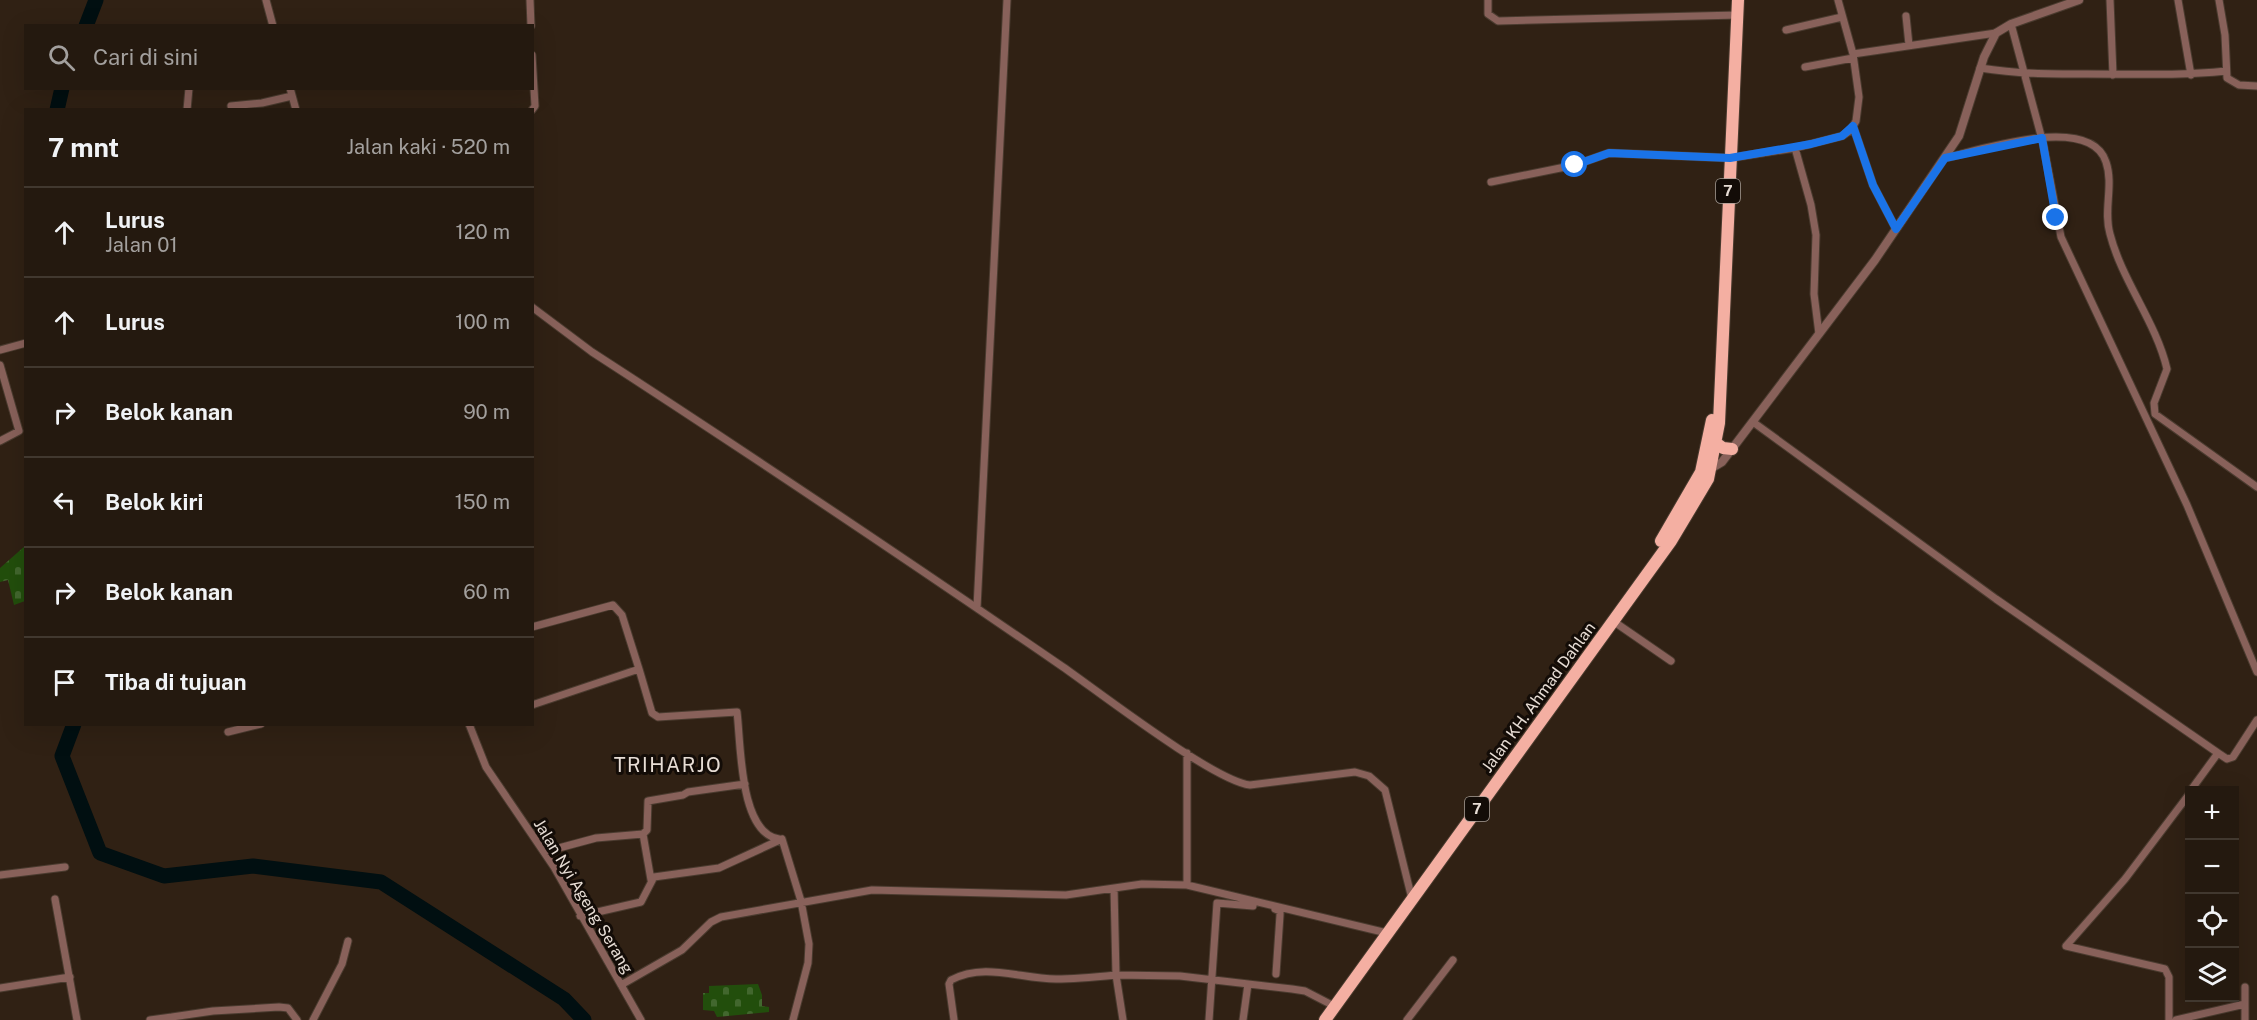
<!DOCTYPE html>
<html lang="id">
<meta charset="utf-8">
<style>
:root{--surface:#24190f;--page:#30261d;--text:#f1f3f6;--muted:#a3a09e;--line:#41382f}
body{margin:0;font-family:"Public Sans",sans-serif;background:var(--page);color:var(--text)}
.controls{position:absolute;right:18px;bottom:18px;display:grid;overflow:hidden;border-radius:0px;box-shadow:0 6px 24px #0002}
.controls button{width:54px;height:54px;display:grid;place-items:center;padding:0;border:0;border-bottom:2px solid var(--line);background:var(--surface);color:var(--text);font:30px sans-serif}
.stop{position:absolute;width:18px;height:18px;margin:-14px;border:4px solid #1a73e8;border-radius:50%;background:#fff}
.stop.end{background:#1a73e8;border-color:#fff;box-shadow:0 2px 6px #0008}
.list{margin:0;padding:0;list-style:none}
h2{display:flex;justify-content:space-between;align-items:center;height:78px;margin:0;padding:0 24px;font-size:26px}
h2 small{font-size:20px;font-weight:400;color:var(--muted)}
.list li{display:grid;grid-template-columns:39px 1fr auto;gap:18px;align-items:center;box-sizing:border-box;height:90px;padding:0 24px;border-top:2px solid var(--line)}
.list b{display:block;font-size:22px;white-space:nowrap}
.list p{margin:0;font-size:20px;white-space:nowrap;color:var(--muted)}
.list em{font-size:20px;font-style:normal;color:var(--muted)}
.icon{flex:none;width:33px;height:33px;fill:none;stroke:currentColor;stroke-width:2;stroke-linecap:round;stroke-linejoin:round}
.map{position:relative;flex:none;width:2257px;height:1020px;overflow:hidden}
.search{position:absolute;background:var(--surface);box-shadow:0 6px 24px #0002;left:24px;top:24px;width:510px;height:66px;display:flex;align-items:center;gap:15px;box-sizing:border-box;padding:0 21px;border-radius:0px;color:var(--muted);font-size:22px}
.panel{position:absolute;background:var(--surface);box-shadow:0 6px 24px #0002;left:24px;top:108px;width:510px;height:618px;border-radius:0px}
.map>svg:first-child{display:block}
.cemetery{fill:url(#cemetery-stones)}
.lines{fill:none;stroke-linecap:round;stroke-linejoin:round}
.river{stroke:#010f11;stroke-width:15}
.minor-casing{stroke:#4a3b2f;stroke-width:9}
.tertiary-casing{stroke:#4a3b2f;stroke-width:10}
.trunk-casing{stroke:#4a3b2f;stroke-width:14}
.minor{stroke:#88615a;stroke-width:7}
.tertiary{stroke:#88615a;stroke-width:8}
.trunk{stroke:#f4afa2;stroke-width:12}
.route{stroke:#1a73e8;stroke-width:8}
.labels{text-anchor:middle;stroke-width:6;stroke-linejoin:round;paint-order:stroke}
.shield{fill:#130c07;stroke:#a79e97;stroke-width:1.5}
.shield-label{font-size:15px;font-weight:bold;fill:#e7ddd5}
.street-label{font-size:16px;fill:#e7ddd5;stroke:#130c07}
.quarter-label{font-size:20px;letter-spacing:1.5px;fill:#e7ddd5;stroke:#130c07}
</style>
<div class="map">
<svg width="2257" height="1020" viewBox="0 0 2257 1020">
<defs>
<pattern id="cemetery-stones" width="16" height="16" patternUnits="userSpaceOnUse" patternTransform="scale(1.5)"><rect width="16" height="16" fill="#224e0c"/><path d="M2 7V4a2 2 0 0 1 4 0v3zM10 15v-3a2 2 0 0 1 4 0v3z" fill="#42672e"/></pattern>
</defs>
<rect width="100%" height="100%" fill="#302114"/>
<path class="cemetery" d="M25,546V601L14,605L8,580L0,582V568Z
M758,984L762,995V1006L769,1007V1012L717,1017L714,1011L703,1010V993H709V986Z"/>
<g class="lines">
<path class="river" d="M86,26L96,0
M57,110L62,88
M74,724L62,756L100,853L164,876L253,866L381,882L564,999L584,1020"/>
<defs>
<path id="minor" d="M266,0L273,26
M530,0L531,26
M1488,0V14L1498,21L1738,15
M2110,0L2113,75
M2178,0L2191,75
M2219,0L2225,35L2227,78L2239,85L2257,86
M1906,16L1909,45
M2011,24L2043,143L2061,237L2187,505L2257,672
M1786,30L1842,17
M1853,54L1996,33
M532,55L535,106L532,110
M1805,67L1853,58
M1980,68C2018,74 2049,74 2087,74C2134,74 2179,76 2226,71
M290,88L296,110
M231,106L262,103L292,96
M187,110L189,88
M1853,126L1873,185L1896,229
M1795,148L1811,205L1816,235L1814,294L1819,334
M1945,158C1981,150 2090,113 2106,162C2114,185 2103,211 2110,234C2122,281 2156,322 2167,369L2154,403L2155,414L2257,487
M1491,182L1575,165L1609,153L1730,158L1795,148L1842,136L1851,130L1856,121L1859,97L1853,54L1838,0
M532,307L592,352C751,455 907,560 1063,667C1099,692 1214,781 1250,785L1355,772L1369,776L1385,790L1412,899
M0,350L26,343
M0,365L19,431L0,441
M1753,422L1996,599L2218,753
M977,608L1007,0
M1613,621L1671,661
M532,627L613,605L622,615L639,669
M532,705L639,669L652,713L658,717L737,712C741,743 739,833 779,839
M469,724L486,767L554,867L641,1020
M228,732L261,724
M1187,753V885L1387,933
M2191,790L2218,753L2227,759L2233,757L2257,720
M643,834L651,880
M544,852L596,838L643,834L647,830L648,801L683,795L688,792L745,784
M0,875L65,867
M55,899L77,1020
M1275,909L1280,911V915L1276,974
M580,916L641,902L654,877L719,868L782,839L801,901L809,944L808,963L793,1020
M621,985L682,950L711,922L721,917L872,890L1066,895L1142,884L1187,885
M0,988L70,977
M2245,1004V987
M150,1020L172,1017
M172,1020V1017L213,1011L279,1007L288,1008L297,1020
M313,1020L342,964L348,941
M954,1020L949,984L951,980C985,962 1020,979 1056,979C1076,979 1096,977 1116,975L1114,888
M1123,1020L1116,975L1180,976L1292,989L1305,991L1334,1006
M1209,1020L1217,903L1253,906
M1243,1020L1248,984
M1407,1020L1453,960
M2169,1020V977L2165,969L2066,946L2125,879L2190,793
M2176,1020L2245,1004V1020"/>
<path id="tertiary" d="M1707,471L1722,462L1738,441L1875,260L1959,136L1984,57L1996,33L2011,24L2079,0"/>
<path id="trunk" d="M1712,440L1723,448L1732,449
M1661,541L1701,472L1712,420
M1325,1020L1671,541L1708,479L1719,423L1738,0"/>
</defs>
<use href="#minor" class="minor-casing"/>
<use href="#tertiary" class="tertiary-casing"/>
<use href="#trunk" class="trunk-casing"/>
<use href="#minor" class="minor"/>
<use href="#tertiary" class="tertiary"/>
<use href="#trunk" class="trunk"/>
</g>
<g class="lines">
<path class="route" d="M1575,165L1609,153L1730,158L1811,144L1842,136L1853,126L1873,185L1896,229L1945,158L2042,138L2056,218"/>
</g>
<g class="labels">
<g class="shield">
<rect x="1716" y="179" width="24" height="24" rx="4.5"/>
<rect x="1465" y="797" width="24" height="24" rx="4.5"/>
</g>
<g class="shield-label">
<text x="1728" y="196">7</text>
<text x="1477" y="814">7</text>
</g>
<g class="street-label">
<text transform="translate(1538 697) rotate(-54)" y="6">Jalan KH. Ahmad Dahlan</text>
<text transform="translate(584 896) rotate(59)" y="6">Jalan Nyi Ageng Serang</text>
</g>
<g class="quarter-label">
<text x="668" y="772">TRIHARJO</text>
</g>
</g>
</svg>
<div class="controls">
<button>+</button>
<button>−</button>
<button><svg class="icon" aria-label="locate" viewBox="0 0 24 24"><circle cx="12" cy="12" r="6"/><path d="M12 2v4M12 18v4M2 12h4M18 12h4"/></svg></button>
<button><svg class="icon" aria-label="layers" viewBox="0 0 24 24"><path d="M12 4l9 5-9 5-9-5zM3 14l9 5 9-5"/></svg></button>
</div>
<div class="stop" style="left:1575px;top:165px"></div>
<div class="stop end" style="left:2056px;top:218px"></div>
<div class="search"><svg class="icon" aria-label="search" viewBox="0 0 24 24"><circle cx="10" cy="10" r="6"/><path d="M15 15l6 6"/></svg>Cari di sini</div>
<section class="panel">
<h2>7 mnt<small>Jalan kaki · 520 m</small></h2>
<ul class="list">
<li><svg class="icon" aria-label="ahead" viewBox="0 0 24 24"><path d="M12 20V5M6 11l6-6 6 6"/></svg><div><b>Lurus</b><p>Jalan 01</p></div><em>120 m</em></li>
<li><svg class="icon" aria-label="ahead" viewBox="0 0 24 24"><path d="M12 20V5M6 11l6-6 6 6"/></svg><div><b>Lurus</b></div><em>100 m</em></li>
<li><svg class="icon" aria-label="right" viewBox="0 0 24 24"><path d="M7 20v-9h11M14 6l5 5-5 5"/></svg><div><b>Belok kanan</b></div><em>90 m</em></li>
<li><svg class="icon" aria-label="left" viewBox="0 0 24 24"><path d="M17 20v-9H6M10 6l-5 5 5 5"/></svg><div><b>Belok kiri</b></div><em>150 m</em></li>
<li><svg class="icon" aria-label="right" viewBox="0 0 24 24"><path d="M7 20v-9h11M14 6l5 5-5 5"/></svg><div><b>Belok kanan</b></div><em>60 m</em></li>
<li><svg class="icon" aria-label="arrive" viewBox="0 0 24 24"><path d="M6 21V4h12l-3 4 3 4H6"/></svg><div><b>Tiba di tujuan</b></div></li>
</ul>
</section>
</div>
